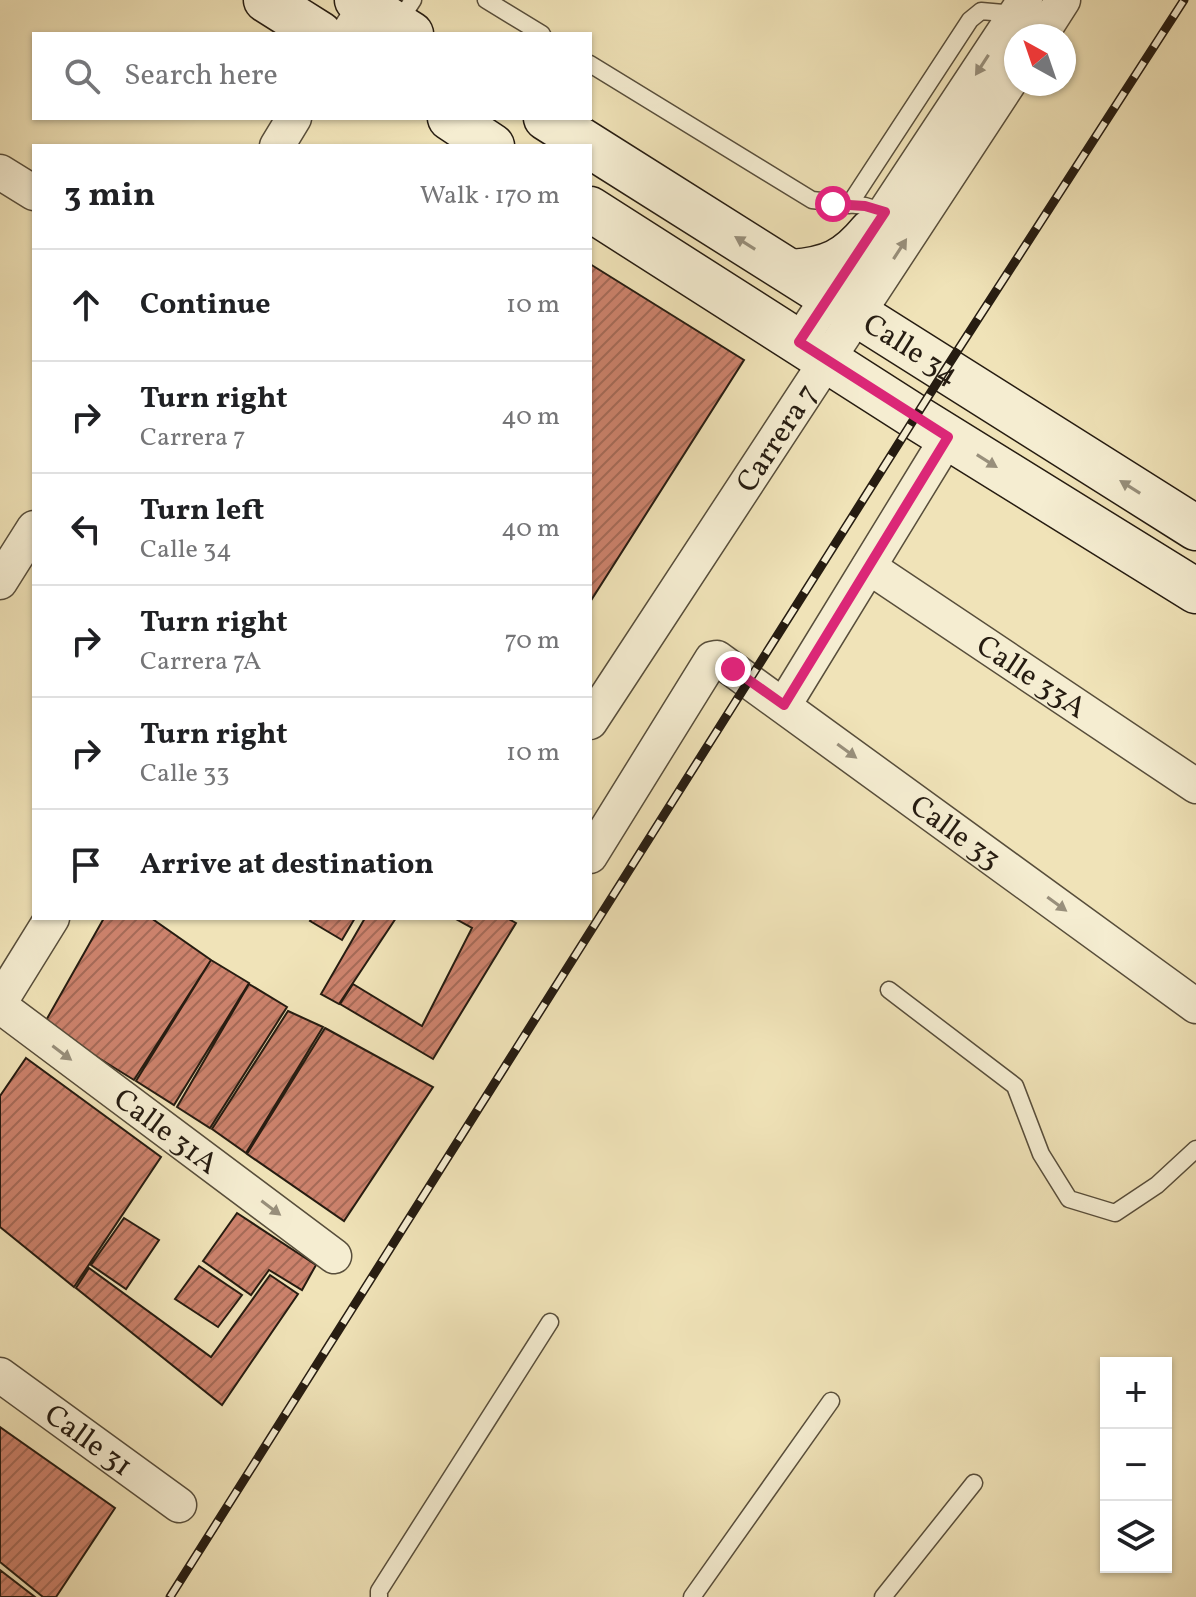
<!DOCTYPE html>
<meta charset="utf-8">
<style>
:root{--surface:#fff;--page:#f6f6f6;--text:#202124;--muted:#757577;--line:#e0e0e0}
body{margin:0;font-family:Vollkorn,serif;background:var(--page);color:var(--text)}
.controls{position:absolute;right:24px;bottom:24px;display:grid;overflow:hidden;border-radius:0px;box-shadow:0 2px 6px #0004}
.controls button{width:72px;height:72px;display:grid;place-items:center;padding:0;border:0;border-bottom:2px solid var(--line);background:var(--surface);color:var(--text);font:40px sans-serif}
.compass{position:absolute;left:1004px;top:24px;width:72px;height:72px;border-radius:50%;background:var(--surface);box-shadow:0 2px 6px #0004;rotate:320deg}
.stop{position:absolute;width:24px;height:24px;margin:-18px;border:6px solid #db2777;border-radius:50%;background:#fff}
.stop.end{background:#db2777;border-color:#fff;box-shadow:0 2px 8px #0008}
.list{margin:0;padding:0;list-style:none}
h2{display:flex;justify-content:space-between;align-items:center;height:104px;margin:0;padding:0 32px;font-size:34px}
h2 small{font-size:26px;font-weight:400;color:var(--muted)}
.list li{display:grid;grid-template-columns:52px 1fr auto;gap:24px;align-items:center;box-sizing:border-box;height:112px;padding:0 32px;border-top:2px solid var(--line)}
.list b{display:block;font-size:30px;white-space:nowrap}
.list p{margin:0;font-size:26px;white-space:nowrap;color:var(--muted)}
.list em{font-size:26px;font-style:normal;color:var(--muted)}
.icon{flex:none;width:44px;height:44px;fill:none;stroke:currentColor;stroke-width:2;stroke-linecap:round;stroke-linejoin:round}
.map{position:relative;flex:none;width:1196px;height:1597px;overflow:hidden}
.search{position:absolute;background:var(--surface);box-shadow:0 2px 6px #0004;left:32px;top:32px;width:560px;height:88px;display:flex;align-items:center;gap:20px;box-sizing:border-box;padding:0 28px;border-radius:0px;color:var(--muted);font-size:30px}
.panel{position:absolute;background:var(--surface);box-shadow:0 2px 6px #0004;left:32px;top:144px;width:560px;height:776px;border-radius:0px}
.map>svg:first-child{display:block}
.building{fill:url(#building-hatch);stroke:#261c11;stroke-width:2}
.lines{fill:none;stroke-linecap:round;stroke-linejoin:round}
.service-casing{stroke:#584e3b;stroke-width:19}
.minor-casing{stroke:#584e3b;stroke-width:37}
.secondary-casing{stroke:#261c11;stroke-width:47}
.service{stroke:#f5edd1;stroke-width:16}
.minor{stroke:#f5edd1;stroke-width:34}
.secondary{stroke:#f5edd1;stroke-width:44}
.rail-casing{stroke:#261c11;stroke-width:9}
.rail{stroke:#f5edd1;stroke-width:6;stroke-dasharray:18;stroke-linecap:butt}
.oneway{fill:#988f7b}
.route{stroke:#db2777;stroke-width:10}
.labels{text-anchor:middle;stroke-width:6;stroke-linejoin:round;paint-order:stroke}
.street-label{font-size:30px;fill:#261c11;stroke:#f5edd1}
</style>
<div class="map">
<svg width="1196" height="1597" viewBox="0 0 1196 1597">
<defs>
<pattern id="building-hatch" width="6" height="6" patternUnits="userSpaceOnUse" patternTransform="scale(2)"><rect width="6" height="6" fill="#cc826c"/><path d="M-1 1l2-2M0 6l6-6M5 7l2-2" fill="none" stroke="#a56a57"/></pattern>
</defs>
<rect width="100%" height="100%" fill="#f0e3b8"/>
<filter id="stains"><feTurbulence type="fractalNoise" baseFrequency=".0025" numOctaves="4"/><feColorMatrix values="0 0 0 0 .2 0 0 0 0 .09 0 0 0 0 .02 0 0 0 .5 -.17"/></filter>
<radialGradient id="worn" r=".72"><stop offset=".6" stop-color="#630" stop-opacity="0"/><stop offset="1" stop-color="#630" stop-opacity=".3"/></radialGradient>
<path class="building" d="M590,264L744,360L590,602Z
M104,918H151L211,960L134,1080L44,1024Z
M312,918H355L342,940L310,921Z
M365,918H396L339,1004L321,994Z
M454,918H507L516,923L433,1059L340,1004L353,984L422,1026L472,928Z
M211,960L249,983L174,1105L136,1081Z
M249,984L287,1007L210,1128L177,1107Z
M288,1011L323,1027L246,1153L212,1129Z
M325,1028L433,1087L344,1221L247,1154Z
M26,1058L161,1157L74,1287L0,1227V1096Z
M237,1213L316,1265L302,1290L269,1270L251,1295L203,1261Z
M124,1218L159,1240L126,1289L91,1265Z
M199,1266L242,1295L218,1327L175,1299Z
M89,1268L211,1357L270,1275L298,1294L222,1405L76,1288Z
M0,1427L115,1508L56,1597H43L0,1562Z
M0,1570L35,1597H0Z"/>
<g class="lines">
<defs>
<path id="service" d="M486,0L542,34
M398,23L413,0
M590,64L812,200L865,206L885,212
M849,205L970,20L981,11L1015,14
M889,990L1015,1086L1041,1154L1069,1199L1115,1213L1157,1185L1196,1149
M379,1597V1591L550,1322
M692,1597L831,1401
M883,1597L974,1483"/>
<g id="minor">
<path d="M348,34L366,6"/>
<path d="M1040,36L1063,0"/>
<path d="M277,146L294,118"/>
<path d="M0,172L34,193"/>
<path d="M799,342L1025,0"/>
<path id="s1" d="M869,567L1196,786"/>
<path d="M0,582L34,528"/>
<path d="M784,705L948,437"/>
<path id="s2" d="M590,722L1016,72"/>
<path id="s3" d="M590,856L712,659L717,658L1196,1006"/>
<path d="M0,1002L52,918"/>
<path id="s4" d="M0,1006L334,1256"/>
<path id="s5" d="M0,1375L179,1505"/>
</g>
<g id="secondary">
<path d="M266,0L320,34"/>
<path d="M357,0L411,34"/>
<path d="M450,118L492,146"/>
<path id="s6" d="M546,118L1196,528"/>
<path d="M590,209L917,418L1196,591"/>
<path d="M792,272C829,269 847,261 871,232"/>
</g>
</defs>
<use href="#service" class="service-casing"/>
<use href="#minor" class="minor-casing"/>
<use href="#secondary" class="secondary-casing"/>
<use href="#service" class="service"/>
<use href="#minor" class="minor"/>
<use href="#secondary" class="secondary"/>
<defs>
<path id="rail" d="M170,1597L945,370L1184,0"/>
</defs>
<use href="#rail" class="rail-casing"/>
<use href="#rail" class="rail"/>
</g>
<defs><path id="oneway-solid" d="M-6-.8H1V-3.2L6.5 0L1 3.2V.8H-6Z" transform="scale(2)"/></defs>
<g class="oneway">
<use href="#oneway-solid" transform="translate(982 65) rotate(123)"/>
<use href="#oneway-solid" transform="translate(745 243) rotate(-148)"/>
<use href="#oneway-solid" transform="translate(900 249) rotate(-57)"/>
<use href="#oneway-solid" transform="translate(987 461) rotate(32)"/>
<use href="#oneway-solid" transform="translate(1130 487) rotate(-148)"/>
<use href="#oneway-solid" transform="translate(847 751) rotate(36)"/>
<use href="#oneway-solid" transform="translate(1057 904) rotate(36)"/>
<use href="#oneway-solid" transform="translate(62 1053) rotate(37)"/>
<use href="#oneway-solid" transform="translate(271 1208) rotate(37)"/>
</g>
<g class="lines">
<path class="route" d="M733,669L784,705L948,437L799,342L885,212L865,206L833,204"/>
</g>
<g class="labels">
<g class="street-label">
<text dy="10" stroke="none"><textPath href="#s6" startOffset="432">Calle 34</textPath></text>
<text dy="10" stroke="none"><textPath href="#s2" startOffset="340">Carrera 7</textPath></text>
<text dy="10" stroke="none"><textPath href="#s1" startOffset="196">Calle 33A</textPath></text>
<text dy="10" stroke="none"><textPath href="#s3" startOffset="532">Calle 33</textPath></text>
<text dy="10" stroke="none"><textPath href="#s4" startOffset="208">Calle 31A</textPath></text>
<text dy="10" stroke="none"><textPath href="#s5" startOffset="110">Calle 31</textPath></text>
</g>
</g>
<rect width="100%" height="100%" filter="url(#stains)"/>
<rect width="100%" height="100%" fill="url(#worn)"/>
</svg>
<div class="controls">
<button>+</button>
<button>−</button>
<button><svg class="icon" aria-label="layers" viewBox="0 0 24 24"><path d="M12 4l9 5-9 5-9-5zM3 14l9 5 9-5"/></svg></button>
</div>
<svg class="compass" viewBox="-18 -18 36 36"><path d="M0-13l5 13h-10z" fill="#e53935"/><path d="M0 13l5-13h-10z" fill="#757577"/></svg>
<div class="stop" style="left:833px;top:204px"></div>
<div class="stop end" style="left:733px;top:669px"></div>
<div class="search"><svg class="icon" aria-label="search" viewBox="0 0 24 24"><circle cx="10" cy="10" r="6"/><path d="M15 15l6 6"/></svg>Search here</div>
<section class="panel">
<h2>3 min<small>Walk · 170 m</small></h2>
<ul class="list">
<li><svg class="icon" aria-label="ahead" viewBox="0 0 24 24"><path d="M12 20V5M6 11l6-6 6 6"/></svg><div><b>Continue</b></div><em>10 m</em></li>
<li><svg class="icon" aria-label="right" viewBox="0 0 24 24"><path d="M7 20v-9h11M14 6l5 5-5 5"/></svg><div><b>Turn right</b><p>Carrera 7</p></div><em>40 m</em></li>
<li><svg class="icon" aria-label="left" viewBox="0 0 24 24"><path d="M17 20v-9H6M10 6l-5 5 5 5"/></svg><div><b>Turn left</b><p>Calle 34</p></div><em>40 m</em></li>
<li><svg class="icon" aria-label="right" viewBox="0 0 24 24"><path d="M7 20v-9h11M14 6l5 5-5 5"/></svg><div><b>Turn right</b><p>Carrera 7A</p></div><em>70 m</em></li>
<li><svg class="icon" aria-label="right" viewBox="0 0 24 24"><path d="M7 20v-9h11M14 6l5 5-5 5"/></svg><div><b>Turn right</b><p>Calle 33</p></div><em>10 m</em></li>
<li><svg class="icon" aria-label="arrive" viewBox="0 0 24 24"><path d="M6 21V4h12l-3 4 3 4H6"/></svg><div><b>Arrive at destination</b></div></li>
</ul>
</section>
</div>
